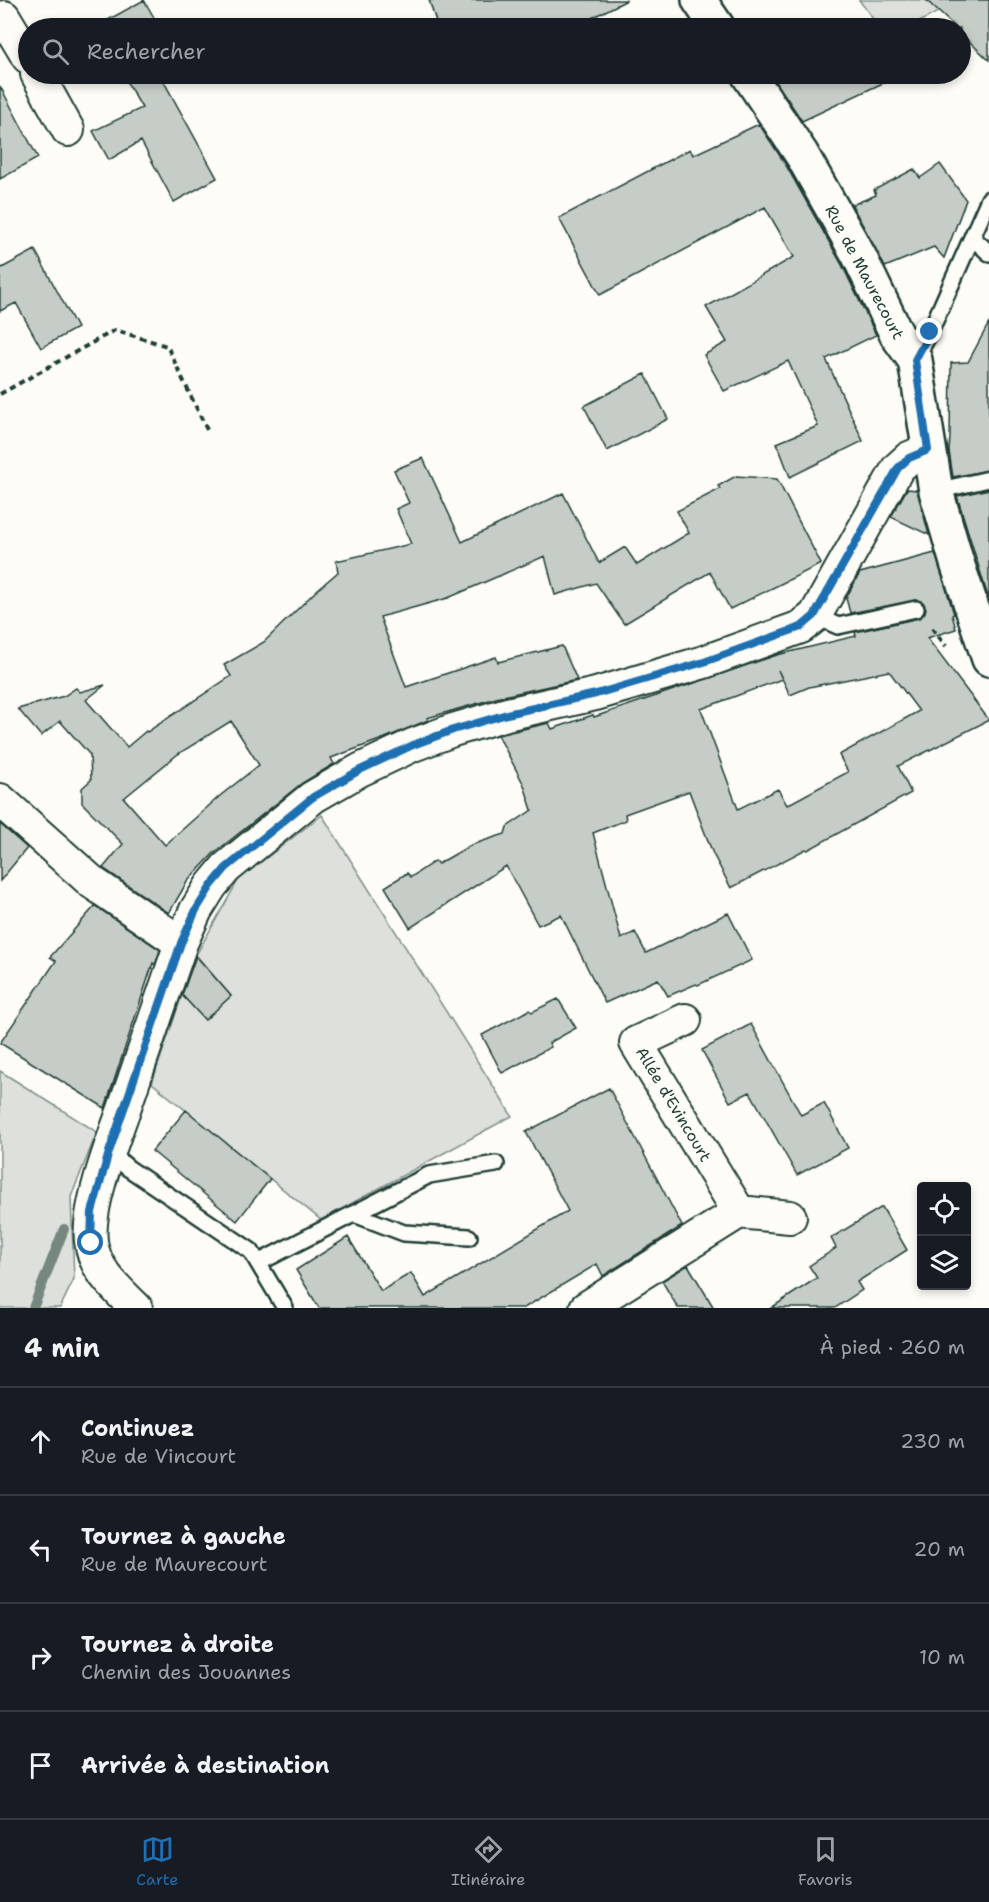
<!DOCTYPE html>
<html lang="fr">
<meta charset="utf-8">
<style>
:root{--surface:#171b24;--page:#20242c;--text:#f1f3f6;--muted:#9ea1a6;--line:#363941;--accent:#1f6fb2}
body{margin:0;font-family:"Shantell Sans",sans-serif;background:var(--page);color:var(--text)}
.controls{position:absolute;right:18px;bottom:18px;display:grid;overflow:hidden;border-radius:6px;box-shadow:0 3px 9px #0003}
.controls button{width:54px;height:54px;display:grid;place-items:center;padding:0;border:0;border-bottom:2px solid var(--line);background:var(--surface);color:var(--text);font:30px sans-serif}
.stop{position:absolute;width:18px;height:18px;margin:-14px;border:4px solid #1f6fb2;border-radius:50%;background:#fff}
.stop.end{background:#1f6fb2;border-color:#fff;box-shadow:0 2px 6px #0008}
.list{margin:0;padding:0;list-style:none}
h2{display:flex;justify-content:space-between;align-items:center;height:78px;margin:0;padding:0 24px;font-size:26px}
h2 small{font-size:20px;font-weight:400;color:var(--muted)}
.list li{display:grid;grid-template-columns:39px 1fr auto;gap:18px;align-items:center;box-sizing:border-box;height:108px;padding:0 24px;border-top:2px solid var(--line)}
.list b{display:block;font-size:22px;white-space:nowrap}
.list p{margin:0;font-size:20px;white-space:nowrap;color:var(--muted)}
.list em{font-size:20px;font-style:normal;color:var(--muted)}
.icon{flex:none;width:33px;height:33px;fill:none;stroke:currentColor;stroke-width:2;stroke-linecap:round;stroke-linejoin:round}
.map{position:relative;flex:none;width:989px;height:1308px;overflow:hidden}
.search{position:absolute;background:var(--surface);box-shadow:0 3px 9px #0003;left:18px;right:18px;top:18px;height:66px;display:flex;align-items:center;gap:15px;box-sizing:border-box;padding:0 21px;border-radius:33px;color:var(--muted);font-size:22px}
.sheet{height:510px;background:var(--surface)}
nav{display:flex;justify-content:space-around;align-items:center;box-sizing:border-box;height:84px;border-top:2px solid var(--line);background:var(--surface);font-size:16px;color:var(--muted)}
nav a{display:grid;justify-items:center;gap:3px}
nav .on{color:var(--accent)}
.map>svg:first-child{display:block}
.green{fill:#dde0db;stroke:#7e8e88;stroke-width:1.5}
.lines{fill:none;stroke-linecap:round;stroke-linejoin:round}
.stream{stroke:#75877f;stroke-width:10}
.building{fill:#c6cdc7;stroke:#1f3d34;stroke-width:1.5;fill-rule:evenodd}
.lane-casing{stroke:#1f3d34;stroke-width:20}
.street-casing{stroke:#1f3d34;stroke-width:36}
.secondary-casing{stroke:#1f3d34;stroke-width:38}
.path{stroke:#1f3d34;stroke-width:4;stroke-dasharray:6 4.5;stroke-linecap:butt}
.lane{stroke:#fdfcf7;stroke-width:15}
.street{stroke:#fdfcf7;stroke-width:32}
.secondary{stroke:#fdfcf7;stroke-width:33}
.route{stroke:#1f6fb2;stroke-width:8}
.labels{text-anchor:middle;stroke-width:4.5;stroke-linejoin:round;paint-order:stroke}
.street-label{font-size:16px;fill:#1f3d34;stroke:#fdfcf7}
</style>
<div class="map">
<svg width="989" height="1308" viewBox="0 0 989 1308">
<rect width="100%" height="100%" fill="#fdfcf7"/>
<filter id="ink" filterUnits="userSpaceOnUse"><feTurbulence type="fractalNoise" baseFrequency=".0167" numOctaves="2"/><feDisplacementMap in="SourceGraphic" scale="12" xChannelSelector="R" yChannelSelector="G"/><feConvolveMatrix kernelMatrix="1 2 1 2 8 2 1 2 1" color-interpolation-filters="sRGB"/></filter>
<g filter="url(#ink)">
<path class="green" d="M859,0H950L938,12L908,28H880Z
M322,815L512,1116L321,1220L152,1083L182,995L205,1020L231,996L196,955L239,879Z
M0,1071L97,1132L71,1197L74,1279L60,1308H0Z"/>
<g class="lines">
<path class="stream" d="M33,1308L64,1229"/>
</g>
<path class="building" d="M144,0L160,28H110L106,21Z
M429,0H627L572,28H438Z
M926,0H989V60L960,33V28H956Z
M122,74H174L163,80L217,178L174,202L141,141L109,160L93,131L142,108Z
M771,74H902L802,121Z
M0,86L38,158L0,179Z
M759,124L784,162L842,265L876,335L826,359L863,441L790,477L777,443L818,426L788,361L724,391L704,355L727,342L706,307L794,257L765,207L600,295L559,218L690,149L693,155Z
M940,164L966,200L944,258L934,247L885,267L852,205L876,195L874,190L914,169L920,178Z
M35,250L77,328L41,348L16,303L0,311V269Z
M989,323V470L953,477L949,451L950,438L951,363L968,362Z
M645,374L668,419L607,451L584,406Z
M423,458L462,542L563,493L599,563L625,547L637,565L689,533L677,511L720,489L718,486L736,476L777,479L821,564L730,609L710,572L624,624L596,583L555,595L545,556L448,598L380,617L406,687L496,657L498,662L562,646L577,680L503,696L427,718L428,720L385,738L331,758L334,764L302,783L213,854L187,882L169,913L103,868L123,844L82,803V788L91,780L90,755L60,721L41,736L18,709L64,696L76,688L80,692L105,685L86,700L127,747L146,731L147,732L231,676L224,665L264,642L317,590L338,572L336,561L411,544L396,509L409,503L394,470ZM231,721L259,765L221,795L165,845L124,798L178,754Z
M907,489L917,490L929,535L891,517Z
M989,489V600L957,496Z
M935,553L954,614L952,615L956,629L927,638L989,720L898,766L911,793L808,850L806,849L731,888L713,854L689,791L625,814L626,820L593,833L621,939L635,932L646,953L728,913L752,960L698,985L696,984L668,996L658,979L605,1003L561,915L538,925L506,866L410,928L385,887L407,873L411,877L435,861L438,864L471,845L505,834L507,827L532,810L524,785L498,735L549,723L552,729L593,715L594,717L777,655L856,636L855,632L919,618L925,612L926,608L923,602L918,600L850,613L846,598L860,573ZM778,670L790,695L809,687L889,671L919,711L839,755L848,772L787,805L778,789L738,809L701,709L782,679Z
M0,824L27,848L0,881Z
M95,906L160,950L155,965L153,963L105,1108L0,1043L56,961L50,957Z
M196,956L231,996L205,1020L182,995Z
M558,999L576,1028L549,1043L551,1047L502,1073L482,1035L529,1010L532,1012Z
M751,1024L801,1115L824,1103L848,1148L797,1175L750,1092L730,1102L702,1050Z
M609,1088L682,1226L603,1276L597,1264L524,1308H319L296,1270L348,1237L381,1291L411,1273L425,1297L568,1211L526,1132Z
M186,1110L270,1179L237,1221L152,1151Z
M882,1207L907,1250L857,1282L862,1290L835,1308H771L817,1278L809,1266L836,1248L831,1238Z
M688,1265L714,1308H678L662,1281Z"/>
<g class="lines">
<defs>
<path id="lane" d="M973,238L989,253
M915,360L930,332L989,199
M936,491L989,479
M815,616L838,626L916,609
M109,1152L128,1168L251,1251L285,1308
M354,1214L404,1233L469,1237
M258,1263L429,1175L496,1164"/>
<path id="street" d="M0,20L4,17L28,57
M37,74L68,130
M0,800L93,883L181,943
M739,1212L790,1217
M136,1308C117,1289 94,1270 91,1241C87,1208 111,1145 123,1112C142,1056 162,999 181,943L196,910L211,886L226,868L313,797L360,770L413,745L453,730L507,714L596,694L704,662L801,627L815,616L898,468L909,458L928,450
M586,1308L739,1212L636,1043L685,1020"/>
<path id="secondary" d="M699,0L718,28
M748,74L802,155L859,256L897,335L915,360L936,491L957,563L989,659"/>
</defs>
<use href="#lane" class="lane-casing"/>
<use href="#street" class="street-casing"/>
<use href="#secondary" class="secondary-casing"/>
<path class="path" d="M0,394L115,330L167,346L208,432
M932,628L946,646"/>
<use href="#lane" class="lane"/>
<use href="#street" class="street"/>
<use href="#secondary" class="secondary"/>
</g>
</g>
<g class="lines" filter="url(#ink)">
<path class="route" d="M91,1243L92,1212L109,1152L181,943L196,910L211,886L226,868L313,797L360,770L413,745L453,730L507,714L596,694L704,662L801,627L814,616L898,468L909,458L928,450L915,360L930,332"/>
</g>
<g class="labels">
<g class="street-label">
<text transform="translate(865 272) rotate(62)" y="6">Rue de Maurecourt</text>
<text transform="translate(674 1104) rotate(59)" y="6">Allée d'Evincourt</text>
</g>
</g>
</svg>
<div class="controls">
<button><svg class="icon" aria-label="locate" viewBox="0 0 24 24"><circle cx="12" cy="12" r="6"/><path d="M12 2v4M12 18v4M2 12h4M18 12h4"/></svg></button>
<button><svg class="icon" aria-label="layers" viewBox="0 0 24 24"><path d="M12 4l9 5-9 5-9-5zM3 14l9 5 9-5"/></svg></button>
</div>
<div class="stop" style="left:91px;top:1243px"></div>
<div class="stop end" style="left:930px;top:332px"></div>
<div class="search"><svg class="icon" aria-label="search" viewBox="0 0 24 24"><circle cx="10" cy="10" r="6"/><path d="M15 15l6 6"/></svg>Rechercher</div>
</div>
<section class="sheet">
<h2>4 min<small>À pied · 260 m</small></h2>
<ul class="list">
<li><svg class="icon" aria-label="ahead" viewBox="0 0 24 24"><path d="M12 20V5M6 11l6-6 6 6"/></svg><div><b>Continuez</b><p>Rue de Vincourt</p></div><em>230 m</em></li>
<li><svg class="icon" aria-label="left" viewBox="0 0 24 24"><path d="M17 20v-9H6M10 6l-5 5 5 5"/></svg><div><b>Tournez à gauche</b><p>Rue de Maurecourt</p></div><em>20 m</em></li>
<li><svg class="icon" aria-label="right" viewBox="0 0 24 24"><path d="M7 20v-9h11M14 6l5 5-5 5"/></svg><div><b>Tournez à droite</b><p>Chemin des Jouannes</p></div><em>10 m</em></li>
<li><svg class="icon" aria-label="arrive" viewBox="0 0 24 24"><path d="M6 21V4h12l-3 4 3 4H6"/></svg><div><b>Arrivée à destination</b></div></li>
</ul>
</section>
<nav>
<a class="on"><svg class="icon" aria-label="map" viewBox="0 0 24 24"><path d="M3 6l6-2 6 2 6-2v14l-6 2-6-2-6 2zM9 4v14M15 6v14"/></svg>Carte</a>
<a><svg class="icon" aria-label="directions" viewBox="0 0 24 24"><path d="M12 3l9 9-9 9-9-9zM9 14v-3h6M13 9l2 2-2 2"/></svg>Itinéraire</a>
<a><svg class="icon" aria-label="saved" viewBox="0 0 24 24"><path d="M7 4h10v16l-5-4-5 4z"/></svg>Favoris</a>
</nav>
